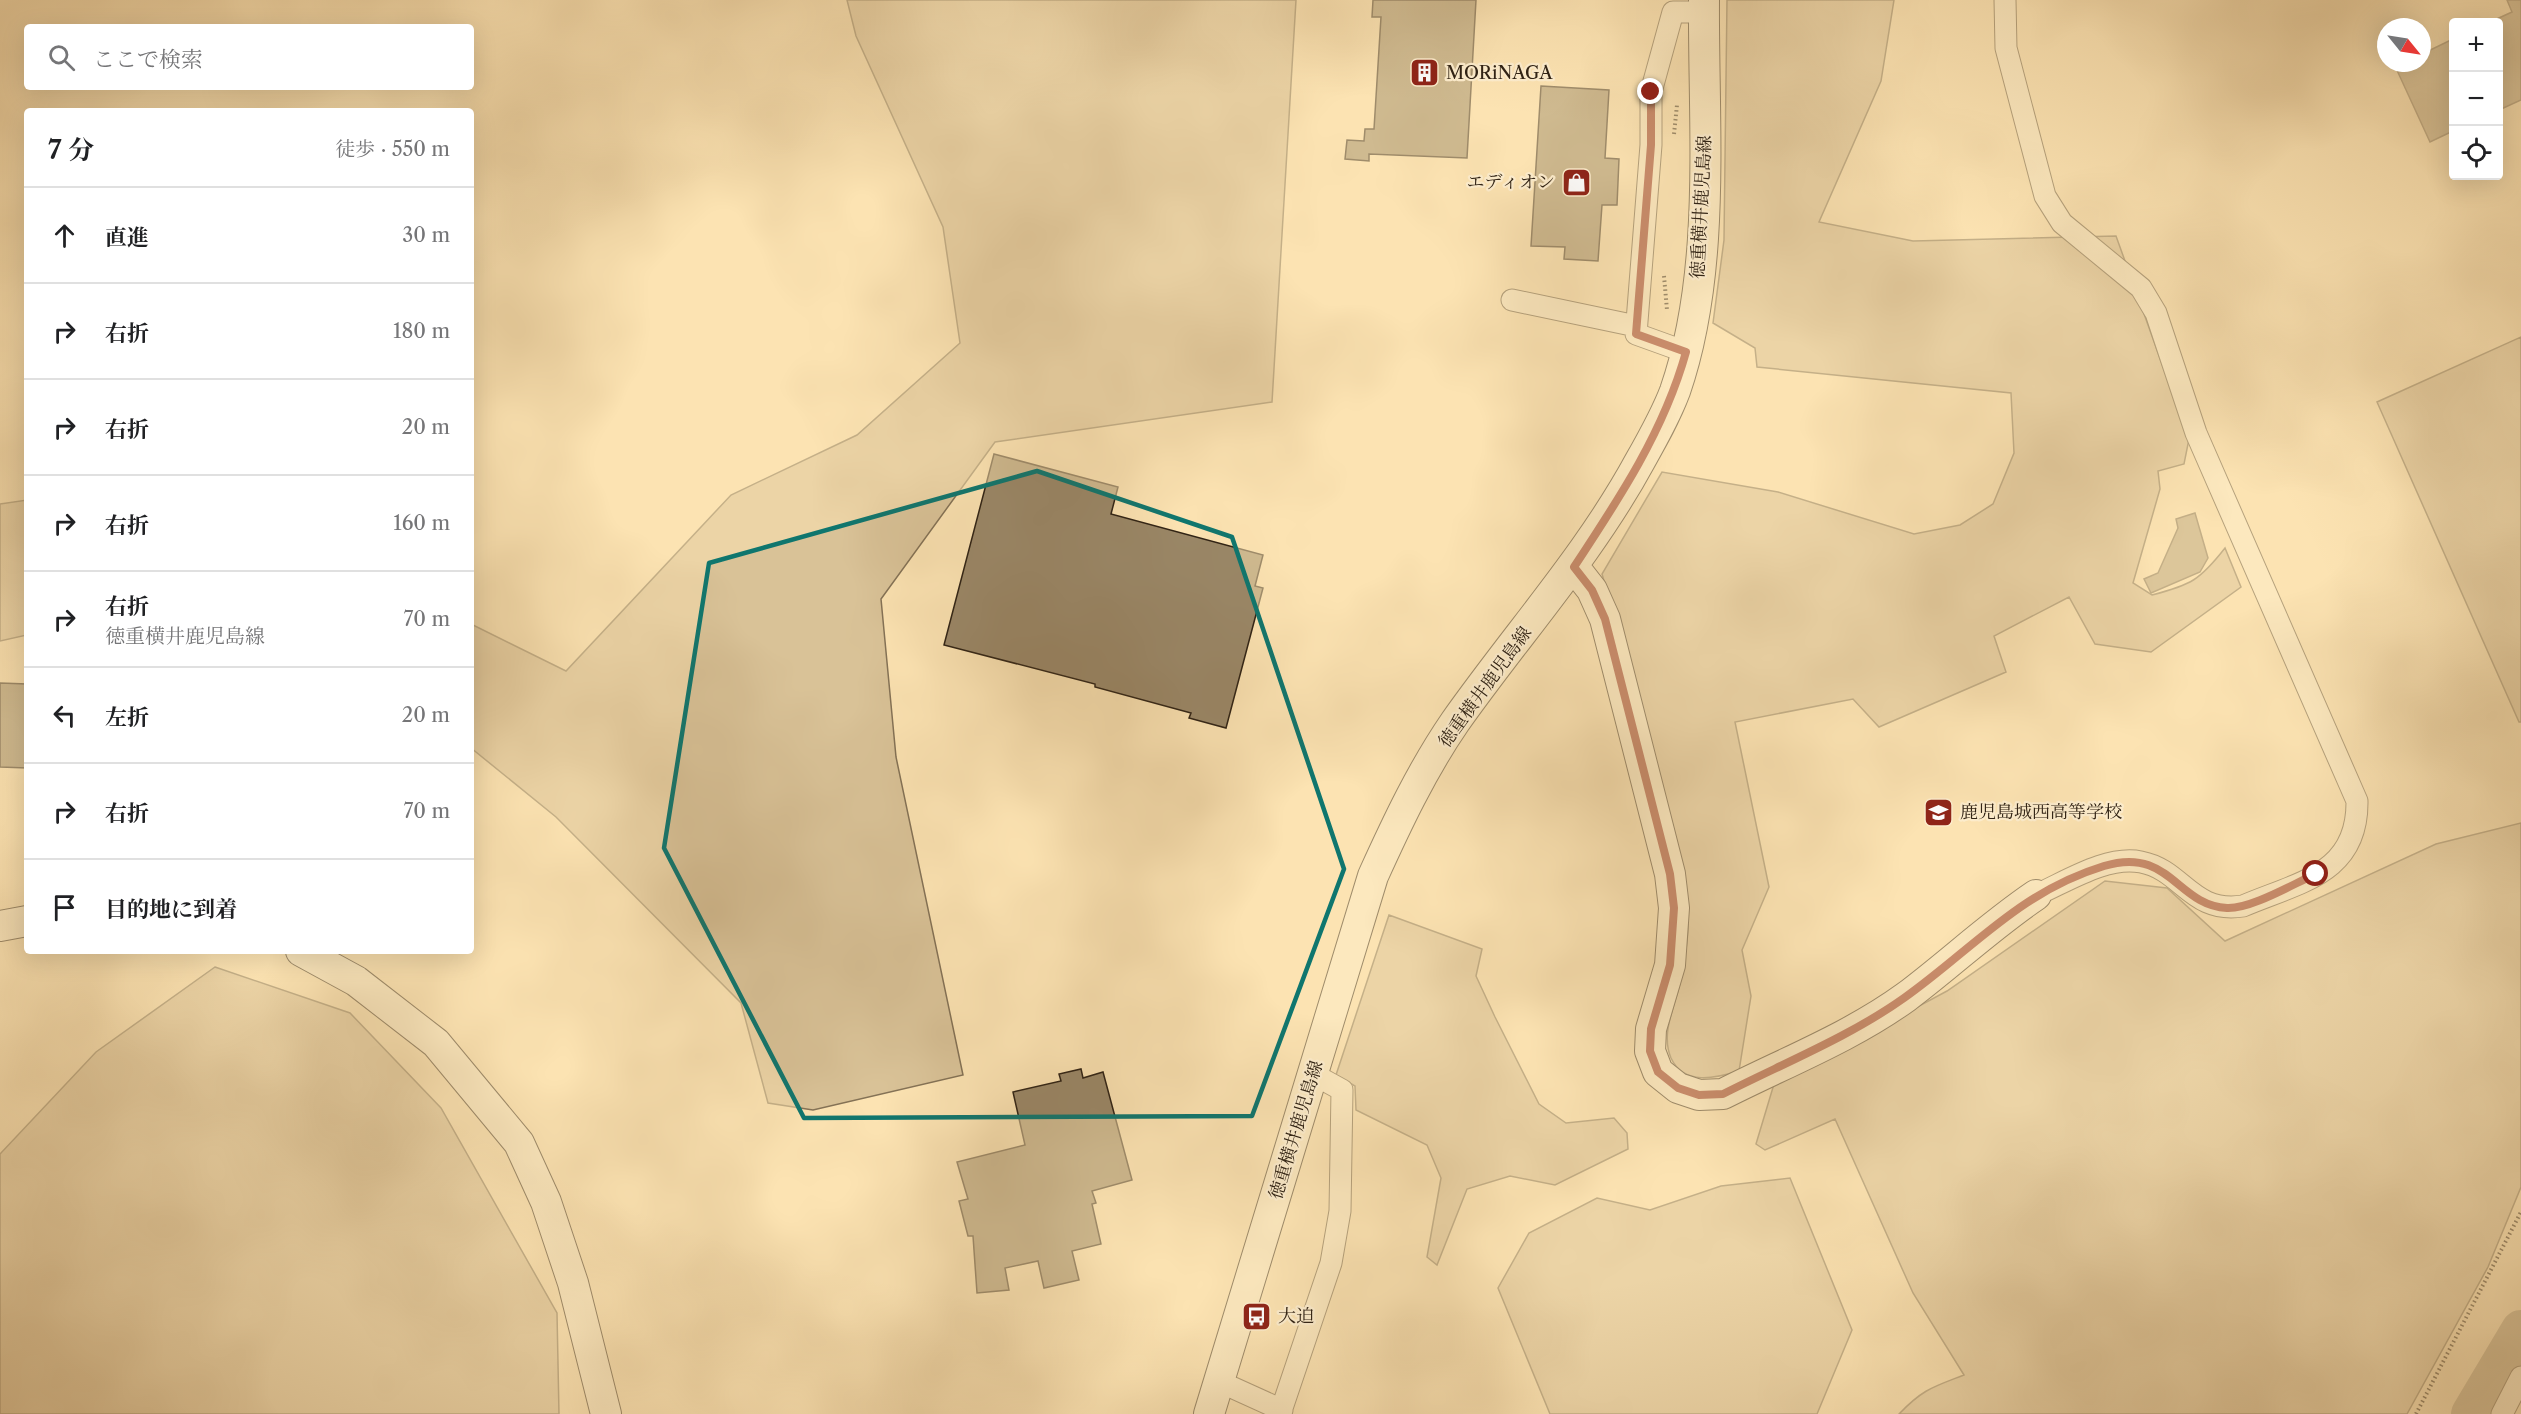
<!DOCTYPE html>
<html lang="ja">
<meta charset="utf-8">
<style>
:root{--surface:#fff;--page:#f6f6f6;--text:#202124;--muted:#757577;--line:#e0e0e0}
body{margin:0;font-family:"Libre Caslon Text","Noto Serif JP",serif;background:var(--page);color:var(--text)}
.controls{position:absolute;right:18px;top:18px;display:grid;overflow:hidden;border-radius:6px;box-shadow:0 6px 24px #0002}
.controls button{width:54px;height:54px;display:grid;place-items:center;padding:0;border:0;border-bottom:2px solid var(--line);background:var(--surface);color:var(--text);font:30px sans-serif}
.compass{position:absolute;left:2377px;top:18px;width:54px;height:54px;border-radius:50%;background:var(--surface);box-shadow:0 6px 24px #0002;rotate:120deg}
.stop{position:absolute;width:18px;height:18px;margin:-14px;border:4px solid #8f2418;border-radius:50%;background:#fff}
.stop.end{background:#8f2418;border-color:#fff;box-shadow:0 2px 6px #0008}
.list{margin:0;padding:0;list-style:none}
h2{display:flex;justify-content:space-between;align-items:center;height:78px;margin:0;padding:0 24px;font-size:26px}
h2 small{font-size:20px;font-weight:400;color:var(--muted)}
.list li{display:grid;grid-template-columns:39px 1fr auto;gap:18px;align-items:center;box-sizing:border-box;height:96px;padding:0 24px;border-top:2px solid var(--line)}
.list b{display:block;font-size:22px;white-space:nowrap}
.list p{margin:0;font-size:20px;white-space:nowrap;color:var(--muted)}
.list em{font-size:20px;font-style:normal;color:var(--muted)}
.icon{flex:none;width:33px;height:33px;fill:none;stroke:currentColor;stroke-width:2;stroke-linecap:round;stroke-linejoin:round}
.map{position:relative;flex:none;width:2521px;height:1414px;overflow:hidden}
.search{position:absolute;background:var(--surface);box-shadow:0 6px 24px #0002;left:24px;top:24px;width:450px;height:66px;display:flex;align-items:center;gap:15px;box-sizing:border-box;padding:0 21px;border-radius:6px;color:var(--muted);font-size:22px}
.panel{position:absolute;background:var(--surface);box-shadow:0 6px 24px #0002;left:24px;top:108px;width:450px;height:846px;border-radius:6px}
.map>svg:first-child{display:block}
.green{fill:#d9c297;stroke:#847256;stroke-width:1.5}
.water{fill:#b7a27d;stroke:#816f53;stroke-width:1.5}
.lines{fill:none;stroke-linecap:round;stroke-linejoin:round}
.river{stroke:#b7a27d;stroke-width:40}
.building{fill:#9a8767;stroke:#302315;stroke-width:1.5}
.street-casing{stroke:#63533c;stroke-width:23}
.secondary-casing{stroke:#302315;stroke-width:32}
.path{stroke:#302315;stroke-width:4;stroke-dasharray:1.5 3;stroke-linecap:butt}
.street{stroke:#fdedcd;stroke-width:21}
.secondary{stroke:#fdedcd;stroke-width:30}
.route{stroke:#8f2418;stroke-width:8}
.marked{fill:none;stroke:#0f766e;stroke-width:4.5;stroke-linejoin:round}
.labels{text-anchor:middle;stroke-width:4.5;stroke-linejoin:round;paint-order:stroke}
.poi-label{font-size:18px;fill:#302315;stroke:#fdedcd;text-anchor:start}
.street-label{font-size:18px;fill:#302315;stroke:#fdedcd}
</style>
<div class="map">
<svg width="2521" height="1414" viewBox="0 0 2521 1414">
<rect width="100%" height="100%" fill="#fce3b2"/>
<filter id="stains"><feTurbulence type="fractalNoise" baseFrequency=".00333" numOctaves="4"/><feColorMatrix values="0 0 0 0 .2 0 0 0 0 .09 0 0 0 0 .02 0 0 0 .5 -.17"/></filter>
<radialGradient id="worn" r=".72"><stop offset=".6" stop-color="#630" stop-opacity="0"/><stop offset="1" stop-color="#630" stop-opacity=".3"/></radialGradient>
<path class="green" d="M847,0H1296L1272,402L995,442L881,599L896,757L963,1075L813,1110L768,1103L741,1003L556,817L471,748V624L566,671L731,495L857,435L960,343L943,227L856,36Z
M1727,0H1894L1881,81L1819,222L1913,241L2116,236L2189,439L2184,464L2158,471L2160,489L2133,583L2152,595C2191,585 2200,580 2225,548L2241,587L2151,652L2095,644L2069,597L1994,636L2006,672L1879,727L1853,699L1735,722L1769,887L1742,950L1751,996L1739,1071C1716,1078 1684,1086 1671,1058C1660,1032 1676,1005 1681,979C1684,961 1689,939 1688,921C1688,878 1676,838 1665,796C1646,721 1624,648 1602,574L1662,472L1778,492L1914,534L1960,525L1993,504L2014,453L2011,393L1757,367L1755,348L1713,323L1724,240Z
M2521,337V722H2519L2377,402Z
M27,500V635L0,641V504Z
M2521,823V1187L2488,1267L2407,1414H1899C1923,1389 1933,1387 1964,1375L1913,1293L1835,1119L1765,1150L1756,1144L1774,1084L1947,991L2105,881L2167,888L2225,941L2436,844Z
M1389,915L1482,949L1476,976L1495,1017L1539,1104L1566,1123L1614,1118L1627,1133L1628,1149L1555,1185L1510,1176L1467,1189L1437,1265L1427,1257L1441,1178L1427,1145L1356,1110L1355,1086L1336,1075Z
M215,967L350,1013L441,1108L557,1313L559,1414H0V1154L96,1052Z
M1790,1178L1852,1330L1817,1414H1550L1498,1288L1529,1233L1597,1198L1650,1210L1721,1186Z"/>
<path class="water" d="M2507,0H2521V100L2499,110L2498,22H2490L2512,12Z
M2453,39V131L2430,142L2395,66L2402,63H2422V54Z
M2195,513L2208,558L2200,572L2151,593L2144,579L2158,573L2178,528L2176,519Z"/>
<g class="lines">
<path class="river" d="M2471,1414L2521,1330"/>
</g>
<path class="building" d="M1373,0H1476L1467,158L1369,154V161L1345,159L1347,140L1364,141L1365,129H1374L1381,17H1372Z
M1541,86L1609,90L1605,158L1619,159L1617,205H1602L1598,261L1564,259L1565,247L1531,246Z
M994,454L1118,487L1111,514L1263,555L1255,586L1263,588L1226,728L1189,718L1191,713L1095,687V684L944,645Z
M0,683L27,684V768L0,767Z
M1081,1069L1083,1078L1103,1072L1132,1180L1092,1191L1096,1203L1092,1204L1101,1244L1072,1251L1079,1280L1044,1288L1038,1261L1005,1268L1009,1290L977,1293L973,1236H968L959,1201L968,1199L957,1162L1025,1145L1013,1092L1061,1081L1059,1074Z"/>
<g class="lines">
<defs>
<path id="street" d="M2005,0L2006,48L2045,196L2062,223L2141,288L2156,313L2196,433L2357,801C2358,874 2299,882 2243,906C2191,914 2183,870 2141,862C2107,855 2066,882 2036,895
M1512,300L1636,326
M1686,352L1636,334L1651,145V92L1673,12H1704
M1218,1381L1282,1410
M1280,1414L1331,1263L1340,1211L1342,1090L1313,1074
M2502,1414L2521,1377"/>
<path id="secondary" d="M1574,567L1592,590L1605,619L1670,874L1674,908L1670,965L1651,1029L1650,1051L1658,1072L1678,1088L1699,1095L1723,1094C1784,1063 1851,1037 1906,997C1950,964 1990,926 2036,895
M0,926L27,921
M301,951L356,981L436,1043L519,1143L546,1202L573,1283L606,1414
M1209,1414L1373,876C1397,823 1422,770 1455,722C1517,634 1589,555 1640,461C1653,438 1666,415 1675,391C1717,270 1703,126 1704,0"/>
</defs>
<use href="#street" class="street-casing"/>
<use href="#secondary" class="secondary-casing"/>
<path class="path" d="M1674,134L1677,105
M1664,276L1667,310
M2416,1414L2521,1212"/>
<use href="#street" class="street"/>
<use href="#secondary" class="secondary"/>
</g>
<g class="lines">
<path class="route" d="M1651,92V145L1636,334L1686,352C1664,431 1619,499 1574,567L1592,590L1605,619L1670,874L1674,908L1670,965L1651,1029L1650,1051L1658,1072L1678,1088L1699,1095L1723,1094C1784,1063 1849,1037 1904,998C1973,949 2019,892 2104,866C2170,846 2176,905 2227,908C2251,909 2293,884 2316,874"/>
</g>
<path d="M0 0H2521V1414H0ZM1037,471L1232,537L1344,869L1252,1116L804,1118L664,848L709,563Z" fill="#fce3b2" fill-opacity=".55" fill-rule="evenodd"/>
<path class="marked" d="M1037,471L1232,537L1344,869L1252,1116L804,1118L664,848L709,563Z"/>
<defs>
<symbol id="building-square" viewBox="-11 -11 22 22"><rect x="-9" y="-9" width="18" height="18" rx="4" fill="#8f2418" stroke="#fdedcd"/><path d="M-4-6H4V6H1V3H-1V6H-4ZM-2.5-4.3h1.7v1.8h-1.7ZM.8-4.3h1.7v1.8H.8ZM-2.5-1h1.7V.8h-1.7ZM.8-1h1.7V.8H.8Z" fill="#fff"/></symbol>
<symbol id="shop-square" viewBox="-11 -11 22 22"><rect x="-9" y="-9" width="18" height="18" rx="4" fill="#8f2418" stroke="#fdedcd"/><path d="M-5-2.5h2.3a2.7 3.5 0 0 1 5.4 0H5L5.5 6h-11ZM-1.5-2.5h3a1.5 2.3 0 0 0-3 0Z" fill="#fff"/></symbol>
<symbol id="school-square" viewBox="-11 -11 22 22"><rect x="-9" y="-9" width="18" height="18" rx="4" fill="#8f2418" stroke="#fdedcd"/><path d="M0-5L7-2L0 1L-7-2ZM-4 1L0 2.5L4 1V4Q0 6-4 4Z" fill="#fff"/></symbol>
<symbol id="bus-square" viewBox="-11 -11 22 22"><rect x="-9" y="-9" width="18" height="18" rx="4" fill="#8f2418" stroke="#fdedcd"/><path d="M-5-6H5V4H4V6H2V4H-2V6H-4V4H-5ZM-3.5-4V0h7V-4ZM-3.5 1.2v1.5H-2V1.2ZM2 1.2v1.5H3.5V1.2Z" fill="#fff"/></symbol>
</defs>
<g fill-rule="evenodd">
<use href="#building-square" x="1408" y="56" width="33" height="33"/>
<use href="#shop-square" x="1560" y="166" width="33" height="33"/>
<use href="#school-square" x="1922" y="796" width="33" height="33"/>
<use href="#bus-square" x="1240" y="1300" width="33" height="33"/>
</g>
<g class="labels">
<g class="poi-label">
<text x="1446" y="79">MORiNAGA</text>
<text x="1555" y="188" text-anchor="end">エディオン</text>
<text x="1960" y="818">鹿児島城西高等学校</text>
<text x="1278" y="1322">大迫</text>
</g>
<g class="street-label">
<text transform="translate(1701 207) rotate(-87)" y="6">徳重横井鹿児島線</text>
<text transform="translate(1485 687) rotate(-54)" y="6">徳重横井鹿児島線</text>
<text transform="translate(1296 1130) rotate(-73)" y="6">徳重横井鹿児島線</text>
</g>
</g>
<rect width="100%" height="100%" filter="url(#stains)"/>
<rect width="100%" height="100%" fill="url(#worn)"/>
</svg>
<div class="controls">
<button>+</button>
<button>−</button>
<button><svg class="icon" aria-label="locate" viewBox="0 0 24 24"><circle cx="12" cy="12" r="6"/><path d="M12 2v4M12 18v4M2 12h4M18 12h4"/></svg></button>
</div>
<svg class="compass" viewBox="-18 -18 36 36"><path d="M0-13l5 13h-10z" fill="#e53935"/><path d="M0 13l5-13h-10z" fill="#757577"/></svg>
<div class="stop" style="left:2316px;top:874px"></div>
<div class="stop end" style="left:1651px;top:92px"></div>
<div class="search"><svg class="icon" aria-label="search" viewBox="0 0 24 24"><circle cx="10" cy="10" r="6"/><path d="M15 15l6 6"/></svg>ここで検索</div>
<section class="panel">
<h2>7 分<small>徒歩 · 550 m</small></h2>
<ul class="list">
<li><svg class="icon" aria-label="ahead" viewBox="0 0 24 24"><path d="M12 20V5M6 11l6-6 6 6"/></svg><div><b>直進</b></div><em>30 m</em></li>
<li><svg class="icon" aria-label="right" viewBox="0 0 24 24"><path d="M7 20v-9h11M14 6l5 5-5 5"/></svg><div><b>右折</b></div><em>180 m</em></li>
<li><svg class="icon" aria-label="right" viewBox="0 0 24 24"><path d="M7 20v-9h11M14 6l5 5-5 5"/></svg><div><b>右折</b></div><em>20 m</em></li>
<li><svg class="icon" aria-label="right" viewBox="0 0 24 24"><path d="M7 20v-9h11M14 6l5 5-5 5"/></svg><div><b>右折</b></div><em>160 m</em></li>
<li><svg class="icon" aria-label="right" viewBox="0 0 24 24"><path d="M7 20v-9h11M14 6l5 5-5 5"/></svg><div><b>右折</b><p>徳重横井鹿児島線</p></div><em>70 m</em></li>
<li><svg class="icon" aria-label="left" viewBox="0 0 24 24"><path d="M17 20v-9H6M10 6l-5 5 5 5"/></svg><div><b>左折</b></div><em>20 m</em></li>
<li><svg class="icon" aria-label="right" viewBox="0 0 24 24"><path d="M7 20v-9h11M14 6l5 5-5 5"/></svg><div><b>右折</b></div><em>70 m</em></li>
<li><svg class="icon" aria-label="arrive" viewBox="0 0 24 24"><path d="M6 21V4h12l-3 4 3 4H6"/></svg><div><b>目的地に到着</b></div></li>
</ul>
</section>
</div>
